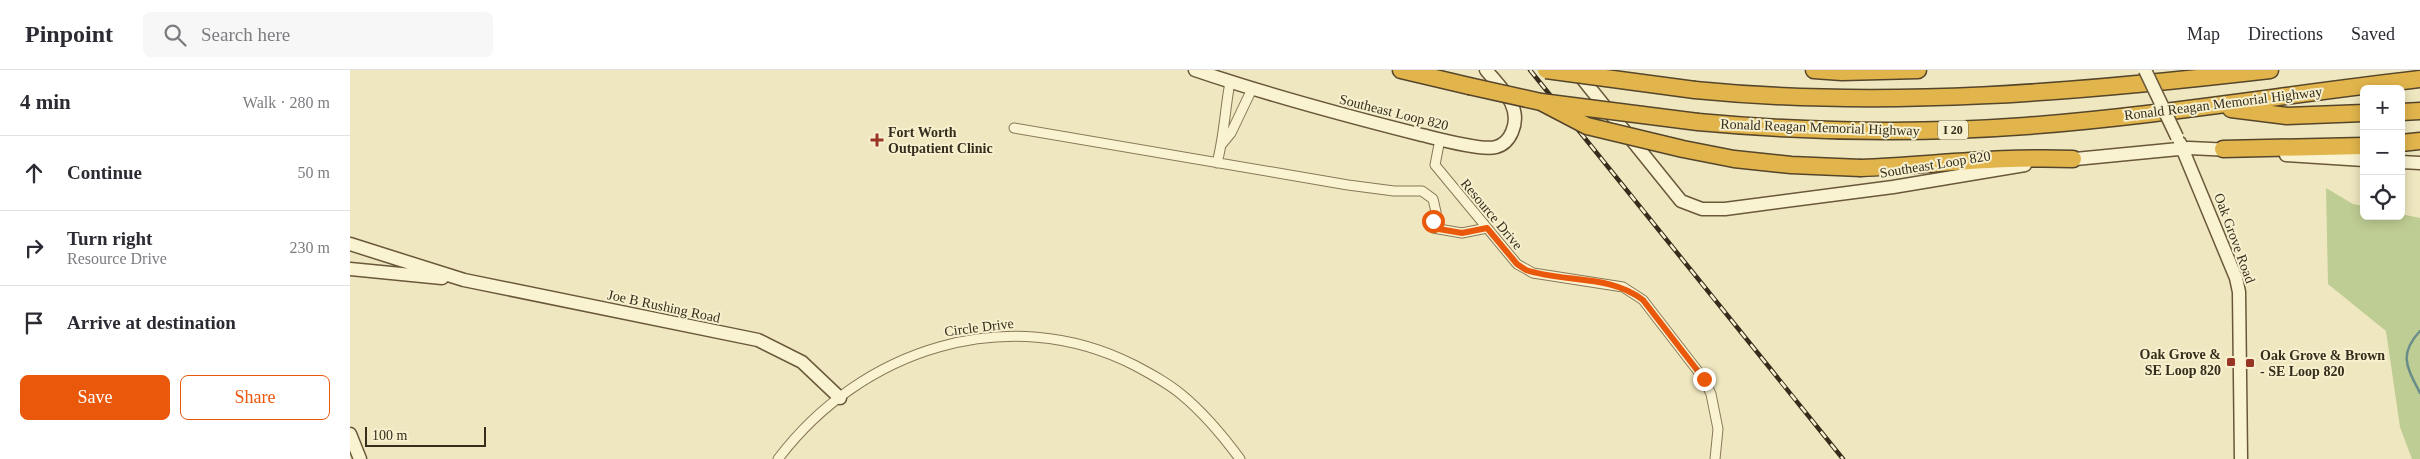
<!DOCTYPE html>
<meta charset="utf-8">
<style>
:root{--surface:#fff;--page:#f7f7f7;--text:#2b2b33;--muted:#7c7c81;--line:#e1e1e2;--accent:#ea580c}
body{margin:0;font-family:"Times New Roman",serif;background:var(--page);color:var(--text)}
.controls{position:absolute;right:15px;top:15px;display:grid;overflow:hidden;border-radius:8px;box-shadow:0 2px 12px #0003}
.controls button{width:45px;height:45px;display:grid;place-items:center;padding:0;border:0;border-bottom:1px solid var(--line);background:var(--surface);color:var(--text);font:25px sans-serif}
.scale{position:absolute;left:15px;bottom:12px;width:121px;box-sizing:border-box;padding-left:5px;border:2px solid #372d1c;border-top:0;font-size:14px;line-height:18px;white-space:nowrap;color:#372d1c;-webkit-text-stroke:4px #f6f0ce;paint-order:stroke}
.stop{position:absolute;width:15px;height:15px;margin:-11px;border:4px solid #ea580c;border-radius:50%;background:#fff}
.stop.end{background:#ea580c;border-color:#fff;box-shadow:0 1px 5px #0008}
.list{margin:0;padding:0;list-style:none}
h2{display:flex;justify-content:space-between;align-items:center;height:65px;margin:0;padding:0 20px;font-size:21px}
h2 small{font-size:16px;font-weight:400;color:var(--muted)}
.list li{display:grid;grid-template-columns:32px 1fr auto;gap:15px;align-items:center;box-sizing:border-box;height:75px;padding:0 20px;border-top:1px solid var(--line)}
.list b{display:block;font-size:19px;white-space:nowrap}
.list p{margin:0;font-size:16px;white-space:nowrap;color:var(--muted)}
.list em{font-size:16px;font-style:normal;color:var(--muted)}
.actions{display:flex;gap:10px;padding:15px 20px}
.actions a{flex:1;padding:11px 0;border:1px solid var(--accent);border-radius:8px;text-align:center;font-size:18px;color:var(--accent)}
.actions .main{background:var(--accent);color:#fff}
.icon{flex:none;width:28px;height:28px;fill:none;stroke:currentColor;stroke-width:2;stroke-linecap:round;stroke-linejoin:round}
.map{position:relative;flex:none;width:2070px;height:389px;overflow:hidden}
header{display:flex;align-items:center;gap:30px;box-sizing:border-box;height:70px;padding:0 25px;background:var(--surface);border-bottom:1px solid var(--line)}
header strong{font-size:24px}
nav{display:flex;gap:28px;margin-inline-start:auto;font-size:18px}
.search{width:350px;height:45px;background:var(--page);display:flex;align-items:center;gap:12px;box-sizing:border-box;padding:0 18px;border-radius:8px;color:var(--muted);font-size:19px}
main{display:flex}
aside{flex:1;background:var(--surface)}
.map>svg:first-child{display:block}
.green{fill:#becd93}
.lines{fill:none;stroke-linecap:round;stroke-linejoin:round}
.stream{stroke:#698e8a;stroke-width:2.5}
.street-casing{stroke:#887857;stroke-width:11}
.secondary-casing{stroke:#69583a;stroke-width:15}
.highway-casing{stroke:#55452b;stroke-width:19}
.street{stroke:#faf3d2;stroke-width:9}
.secondary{stroke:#faf3d2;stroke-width:12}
.highway{stroke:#e2b54c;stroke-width:16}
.rail-casing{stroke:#372d1c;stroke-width:4.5}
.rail{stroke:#f6f0ce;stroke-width:2.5;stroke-dasharray:8;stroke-linecap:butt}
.secondary-bridge-casing{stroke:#69583a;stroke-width:15;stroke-linecap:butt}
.highway-bridge-casing{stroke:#55452b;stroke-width:19;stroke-linecap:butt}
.secondary-bridge{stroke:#faf3d2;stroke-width:12}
.highway-bridge{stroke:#e2b54c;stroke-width:16}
.route{stroke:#ea580c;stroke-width:6}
.poi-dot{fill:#983525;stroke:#f6f0ce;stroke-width:2}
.labels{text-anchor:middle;stroke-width:4;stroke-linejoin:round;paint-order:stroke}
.shield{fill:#f6f0ce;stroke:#706851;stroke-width:1}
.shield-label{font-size:12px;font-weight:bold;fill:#372d1c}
.street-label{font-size:14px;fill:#372d1c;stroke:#f6f0ce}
.poi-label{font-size:14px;font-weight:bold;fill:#372d1c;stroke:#f6f0ce;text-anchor:start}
</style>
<header>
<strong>Pinpoint</strong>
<div class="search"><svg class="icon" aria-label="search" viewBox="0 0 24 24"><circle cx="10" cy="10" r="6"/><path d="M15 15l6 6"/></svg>Search here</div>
<nav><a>Map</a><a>Directions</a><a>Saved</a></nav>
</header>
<main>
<aside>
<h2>4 min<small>Walk · 280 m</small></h2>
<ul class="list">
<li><svg class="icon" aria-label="ahead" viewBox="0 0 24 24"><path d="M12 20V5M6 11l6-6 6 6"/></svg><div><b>Continue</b></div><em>50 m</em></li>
<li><svg class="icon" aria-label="right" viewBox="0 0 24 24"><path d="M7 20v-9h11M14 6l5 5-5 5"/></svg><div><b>Turn right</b><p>Resource Drive</p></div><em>230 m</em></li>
<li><svg class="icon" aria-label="arrive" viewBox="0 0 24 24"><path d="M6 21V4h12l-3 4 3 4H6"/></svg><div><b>Arrive at destination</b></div></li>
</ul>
<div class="actions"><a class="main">Save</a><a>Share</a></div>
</aside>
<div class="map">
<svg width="2070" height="389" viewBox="0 0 2070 389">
<rect width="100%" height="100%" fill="#efe7bf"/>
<path class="green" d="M1976,118L2003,134L2014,136V146H2051V144L2070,148V389H2062L2050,357L2036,261L1978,214Z"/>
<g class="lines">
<path class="stream" d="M2070,261C2048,285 2057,297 2070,323"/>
<defs>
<path id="street" d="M664,58L998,115L1044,121H1072L1083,129L1086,142L1083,158L1112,163L1137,158
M1090,69L1085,95L1167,194L1183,203L1273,217L1293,230L1354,309L1361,324L1368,359L1365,389
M872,74L881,63L902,19
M867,93C874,67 875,39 880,12
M428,389C511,279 658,231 784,295C801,304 818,313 832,325C855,344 873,366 890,389"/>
<path id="secondary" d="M845,0C918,25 993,45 1068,64C1085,68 1131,81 1146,77C1154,75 1159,69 1162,62C1173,37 1151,18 1136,0
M1227,2L1331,131L1352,139H1375L1543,117L1675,95
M1830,73L1886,208L1889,222L1891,389
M1936,85L2014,90
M1715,90L1839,78L1882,80
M2051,92L2070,93
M0,174L114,210L408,270L452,292L490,328
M0,199L92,208
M0,364L10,389"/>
<path id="highway" d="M1051,0L1119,16
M1464,0L1492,2L1568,0
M1345,20C1537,39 1729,22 1920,0
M1881,39L1937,46L2014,43
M2051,42L2070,41
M1348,52C1457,62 1567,64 1676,56C1808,46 1939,24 2070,9
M2051,73L2070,71
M1873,79L2014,76
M1511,98C1582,95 1652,86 1723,89"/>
</defs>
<use href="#street" class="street-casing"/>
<use href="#secondary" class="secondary-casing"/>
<use href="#highway" class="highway-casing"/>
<use href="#street" class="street"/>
<use href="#secondary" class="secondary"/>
<use href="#highway" class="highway"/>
<defs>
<path id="rail" d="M1180,0L1493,389"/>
</defs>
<use href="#rail" class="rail-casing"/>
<use href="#rail" class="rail"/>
<defs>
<path id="secondary-bridge" d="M1795,0L1827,67"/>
<path id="highway-bridge" d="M1196,0L1345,20
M1119,16L1191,32L1348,52
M1191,32L1237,56L1333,79L1384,89L1441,95L1511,98"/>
</defs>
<use href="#secondary-bridge" class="secondary-bridge-casing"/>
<use href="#highway-bridge" class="highway-bridge-casing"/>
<use href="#secondary-bridge" class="secondary-bridge"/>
<use href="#highway-bridge" class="highway-bridge"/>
</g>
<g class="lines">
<path class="route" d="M1083,151V158L1112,163L1137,158L1167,194L1176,200C1214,213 1260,204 1293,230L1354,309"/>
</g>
<g class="poi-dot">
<path d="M524.5 62.5h5v5h5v5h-5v5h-5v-5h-5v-5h5z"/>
<rect x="1876" y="287" width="10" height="10" rx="2.5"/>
<rect x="1895" y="288" width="10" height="10" rx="2.5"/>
</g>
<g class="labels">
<rect class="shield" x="1588" y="50.5" width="30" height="19" rx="4"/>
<g class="shield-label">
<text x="1603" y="64">I 20</text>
</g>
<g class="street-label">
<text transform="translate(1873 33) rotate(-7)" y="5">Ronald Reagan Memorial Highway</text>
<text transform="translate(1044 42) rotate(14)" y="5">Southeast Loop 820</text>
<text transform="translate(1470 57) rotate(2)" y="5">Ronald Reagan Memorial Highway</text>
<text transform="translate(1585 94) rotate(-9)" y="5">Southeast Loop 820</text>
<text transform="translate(1142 144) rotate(50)" y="5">Resource Drive</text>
<text transform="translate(1885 168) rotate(70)" y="5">Oak Grove Road</text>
<text transform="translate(314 236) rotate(12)" y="5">Joe B Rushing Road</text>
<text transform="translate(629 257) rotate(-7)" y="5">Circle Drive</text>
</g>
<g class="poi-label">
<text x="538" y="67">Fort Worth<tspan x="538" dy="16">Outpatient Clinic</tspan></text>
<text x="1871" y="289" text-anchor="end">Oak Grove &amp;<tspan x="1871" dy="16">SE Loop 820</tspan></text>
<text x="1910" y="290">Oak Grove &amp; Brown<tspan x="1910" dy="16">- SE Loop 820</tspan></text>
</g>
</g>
</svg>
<div class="controls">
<button>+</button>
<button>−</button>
<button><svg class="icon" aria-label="locate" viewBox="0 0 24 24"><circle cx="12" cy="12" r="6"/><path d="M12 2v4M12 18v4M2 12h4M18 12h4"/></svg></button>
</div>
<div class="scale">100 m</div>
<div class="stop" style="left:1083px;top:151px"></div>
<div class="stop end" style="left:1354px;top:309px"></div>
</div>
</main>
